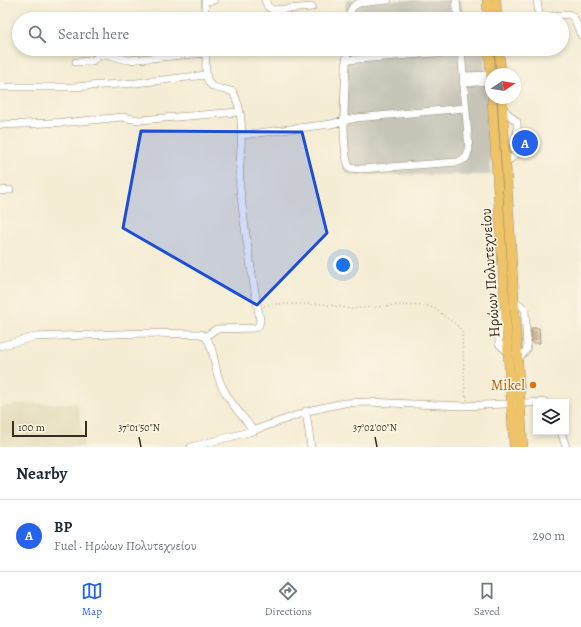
<!DOCTYPE html>
<meta charset="utf-8">
<style>
:root{--surface:#fff;--page:#f6f6f7;--text:#1f2937;--muted:#747a83;--line:#e0e1e3;--accent:#2563eb}
body{margin:0;font-family:Alegreya,serif;background:var(--page);color:var(--text)}
.controls{position:absolute;right:12px;bottom:12px;display:grid;overflow:hidden;border-radius:0px;box-shadow:0 2px 6px #0003}
.controls button{width:36px;height:36px;display:grid;place-items:center;padding:0;border:0;border-bottom:1px solid var(--line);background:var(--surface);color:var(--text);font:20px sans-serif}
.compass{position:absolute;left:485px;top:68px;width:36px;height:36px;border-radius:50%;background:var(--surface);box-shadow:0 2px 6px #0003;rotate:78deg}
.scale{position:absolute;left:12px;bottom:10px;width:75px;box-sizing:border-box;padding-left:4px;border:2px solid #3b2a1e;border-top:0;font-size:11px;line-height:14px;white-space:nowrap;color:#3b2a1e;-webkit-text-stroke:3px #fcf5e5;paint-order:stroke}
.you{position:absolute;left:343px;top:265px;width:14px;height:14px;margin:-10px;border:3px solid #fff;border-radius:50%;background:#1a73e8;box-shadow:0 0 0 6px #1a73e833}
.badge{display:grid;place-items:center;width:26px;height:26px;border-radius:50%;background:var(--accent);color:#fff;font-size:13px;font-weight:700}
.pin{position:absolute;translate:-50% -50%;border:2px solid #fff;box-shadow:0 1px 4px #0006}
.list{margin:0;padding:0;list-style:none}
h2{display:flex;justify-content:space-between;align-items:center;height:52px;margin:0;padding:0 16px;font-size:17px}
h2 small{font-size:13px;font-weight:400;color:var(--muted)}
.list li{display:grid;grid-template-columns:26px 1fr auto;gap:12px;align-items:center;box-sizing:border-box;height:72px;padding:0 16px;border-top:1px solid var(--line)}
.list b{display:block;font-size:15px;white-space:nowrap}
.list p{margin:0;font-size:13px;white-space:nowrap;color:var(--muted)}
.list em{font-size:13px;font-style:normal;color:var(--muted)}
.icon{flex:none;width:22px;height:22px;fill:none;stroke:currentColor;stroke-width:2;stroke-linecap:round;stroke-linejoin:round}
.map{position:relative;flex:none;width:581px;height:447px;overflow:hidden}
.search{position:absolute;background:var(--surface);box-shadow:0 2px 6px #0003;left:12px;right:12px;top:12px;height:44px;display:flex;align-items:center;gap:10px;box-sizing:border-box;padding:0 14px;border-radius:22px;color:var(--muted);font-size:15px}
.sheet{height:124px;background:var(--surface)}
nav{display:flex;justify-content:space-around;align-items:center;box-sizing:border-box;height:56px;border-top:1px solid var(--line);background:var(--surface);font-size:11px;color:var(--muted)}
nav a{display:grid;justify-items:center;gap:2px}
nav .on{color:var(--accent)}
.map>svg:first-child{display:block}
.built{fill:#e3dbba}
.industrial{fill:#c6c5b8}
.building{fill:url(#building-hatch)}
.lines{fill:none;stroke-linecap:round;stroke-linejoin:round}
.minor-casing{stroke:#988b78;stroke-width:8}
.major-casing{stroke:#988b78;stroke-width:10}
.path{stroke:#988b78;stroke-width:1;stroke-dasharray:1 3;stroke-linecap:butt}
.minor{stroke:#fff;stroke-width:7}
.major{stroke:#efc469;stroke-width:9}
.marked{fill:#1d4ed8;fill-opacity:0.2;stroke:#1d4ed8;stroke-width:3;stroke-linejoin:round}
.ticks{fill:none;stroke:#3b2a1e;stroke-width:1.5}
.food-dot{fill:#e8710a;stroke:#fcf5e5;stroke-width:1.5}
.labels{text-anchor:middle;stroke-width:3;stroke-linejoin:round;paint-order:stroke}
.street-label{font-size:15px;fill:#3b2a1e;stroke:#fcf5e5}
.food-label{font-size:15px;fill:#c56008;stroke:#fcf5e5;text-anchor:end}
.ticks-label{font-size:10px;text-anchor:middle;fill:#3b2a1e;stroke:#fcf5e5;stroke-width:3;stroke-linejoin:round;paint-order:stroke}
</style>
<div class="map">
<svg width="581" height="447" viewBox="0 0 581 447">
<defs>
<pattern id="building-hatch" width="6" height="6" patternUnits="userSpaceOnUse"><rect width="6" height="6" fill="#cdae89"/><path d="M-1 1l2-2M0 6l6-6M5 7l2-2" fill="none" stroke="#a88e6f"/></pattern>
</defs>
<rect width="100%" height="100%" fill="#fcf5e5"/>
<filter id="ink" filterUnits="userSpaceOnUse"><feTurbulence type="fractalNoise" baseFrequency=".025" numOctaves="2"/><feDisplacementMap in="SourceGraphic" scale="8" xChannelSelector="R" yChannelSelector="G"/><feConvolveMatrix kernelMatrix="1 2 1 2 8 2 1 2 1" color-interpolation-filters="sRGB"/></filter>
<filter id="wash" filterUnits="userSpaceOnUse"><feTurbulence type="fractalNoise" baseFrequency=".012" numOctaves="4" result="noise"/><feDisplacementMap in="SourceGraphic" scale="16" xChannelSelector="R" yChannelSelector="G"/><feGaussianBlur stdDeviation="0.9" result="paint"/><feColorMatrix in="noise" values="0 0 0 0 0 0 0 0 0 0 0 0 0 0 0 0 0 1.4 0 .05"/><feComposite in="paint" operator="in"/></filter>
<g filter="url(#wash)">
<rect width="100%" height="100%" fill="#f4ecd3"/>
<path class="built" d="M78,403L84,447H0V407L18,404Z"/>
<path class="industrial" d="M346,0H461L463,19H345Z
M343,49H484L491,175H349L343,169L339,112Z"/>
<g id="blocks">
<path class="building" d="M523,141H535V147H523Z
M531,328H539L540,343H532Z"/>
</g>
</g>
<g filter="url(#ink)">
<use href="#blocks" fill-opacity="0" stroke="#988b78" stroke-width="1"/>
<g class="lines">
<defs>
<path id="minor" d="M205,0V19
M265,0L268,7L273,10L312,7
M456,0L458,19
M537,0L539,15L545,17L569,14L574,18L581,35
M205,1L214,0
M349,19C350,11 351,6 359,3L388,0
M347,49C346,71 339,152 350,168L361,169L458,162L466,158L469,149L461,49
M346,60L461,51
M76,62L92,61L100,55L106,54L128,60L206,53
M463,76L491,75
M463,83L491,81
M0,87H72L136,83L206,75
M503,109L517,122L518,153L506,162
M0,125L72,122L122,117L139,120L239,112
M242,135L331,124L356,118L465,108
M0,191L10,190
M514,300L525,309L527,349L518,359
M506,307L498,317L499,344L509,353
M205,337L216,329L256,328L259,325L260,320C252,277 245,232 240,189C237,158 249,121 233,92C227,89 220,90 214,87C202,82 207,60 206,49
M0,346L34,337L145,333L201,334C213,339 214,364 218,376C224,397 241,414 254,431
M306,411L311,447
M561,432L566,447
M191,447L249,432L312,410L344,403L366,402L463,406L545,402"/>
<path id="major" d="M487,0L488,19
M496,0L497,19
M489,49L491,77
M499,49L501,74
M492,98L514,447
M502,98L523,447"/>
</defs>
<use href="#minor" class="minor-casing"/>
<use href="#major" class="major-casing"/>
<path class="path" d="M264,306L273,304H323L351,309L399,305L428,306L434,308L459,327L462,332L465,391L467,400"/>
<use href="#minor" class="minor"/>
<use href="#major" class="major"/>
</g>
</g>
<path class="marked" d="M141,131L302,132L327,233L257,305L123,228Z"/>
<path class="ticks" d="M139,437L141,447M375,437L377,447"/>
<circle class="food-dot" cx="533" cy="385" r="4"/>
<g class="labels">
<g class="street-label">
<text transform="translate(490 273) rotate(-94)" y="5">Ηρώων Πολυτεχνείου</text>
</g>
<g class="food-label">
<text x="525" y="390">Mikel</text>
</g>
</g>
<g class="ticks-label">
<text x="139" y="431">37°01'50"N</text>
<text x="375" y="431">37°02'00"N</text>
</g>
</svg>
<div class="controls">
<button><svg class="icon" aria-label="layers" viewBox="0 0 24 24"><path d="M12 4l9 5-9 5-9-5zM3 14l9 5 9-5"/></svg></button>
</div>
<svg class="compass" viewBox="-18 -18 36 36"><path d="M0-13l5 13h-10z" fill="#e53935"/><path d="M0 13l5-13h-10z" fill="#747a83"/></svg>
<div class="scale">100 m</div>
<div class="you"></div>
<div class="pin badge" style="left:525px;top:143px">A</div>
<div class="search"><svg class="icon" aria-label="search" viewBox="0 0 24 24"><circle cx="10" cy="10" r="6"/><path d="M15 15l6 6"/></svg>Search here</div>
</div>
<section class="sheet">
<h2>Nearby<small></small></h2>
<ul class="list">
<li><span class="badge">A</span><div><b>BP</b><p>Fuel · Ηρώων Πολυτεχνείου</p></div><em>290 m</em></li>
</ul>
</section>
<nav>
<a class="on"><svg class="icon" aria-label="map" viewBox="0 0 24 24"><path d="M3 6l6-2 6 2 6-2v14l-6 2-6-2-6 2zM9 4v14M15 6v14"/></svg>Map</a>
<a><svg class="icon" aria-label="directions" viewBox="0 0 24 24"><path d="M12 3l9 9-9 9-9-9zM9 14v-3h6M13 9l2 2-2 2"/></svg>Directions</a>
<a><svg class="icon" aria-label="saved" viewBox="0 0 24 24"><path d="M7 4h10v16l-5-4-5 4z"/></svg>Saved</a>
</nav>
